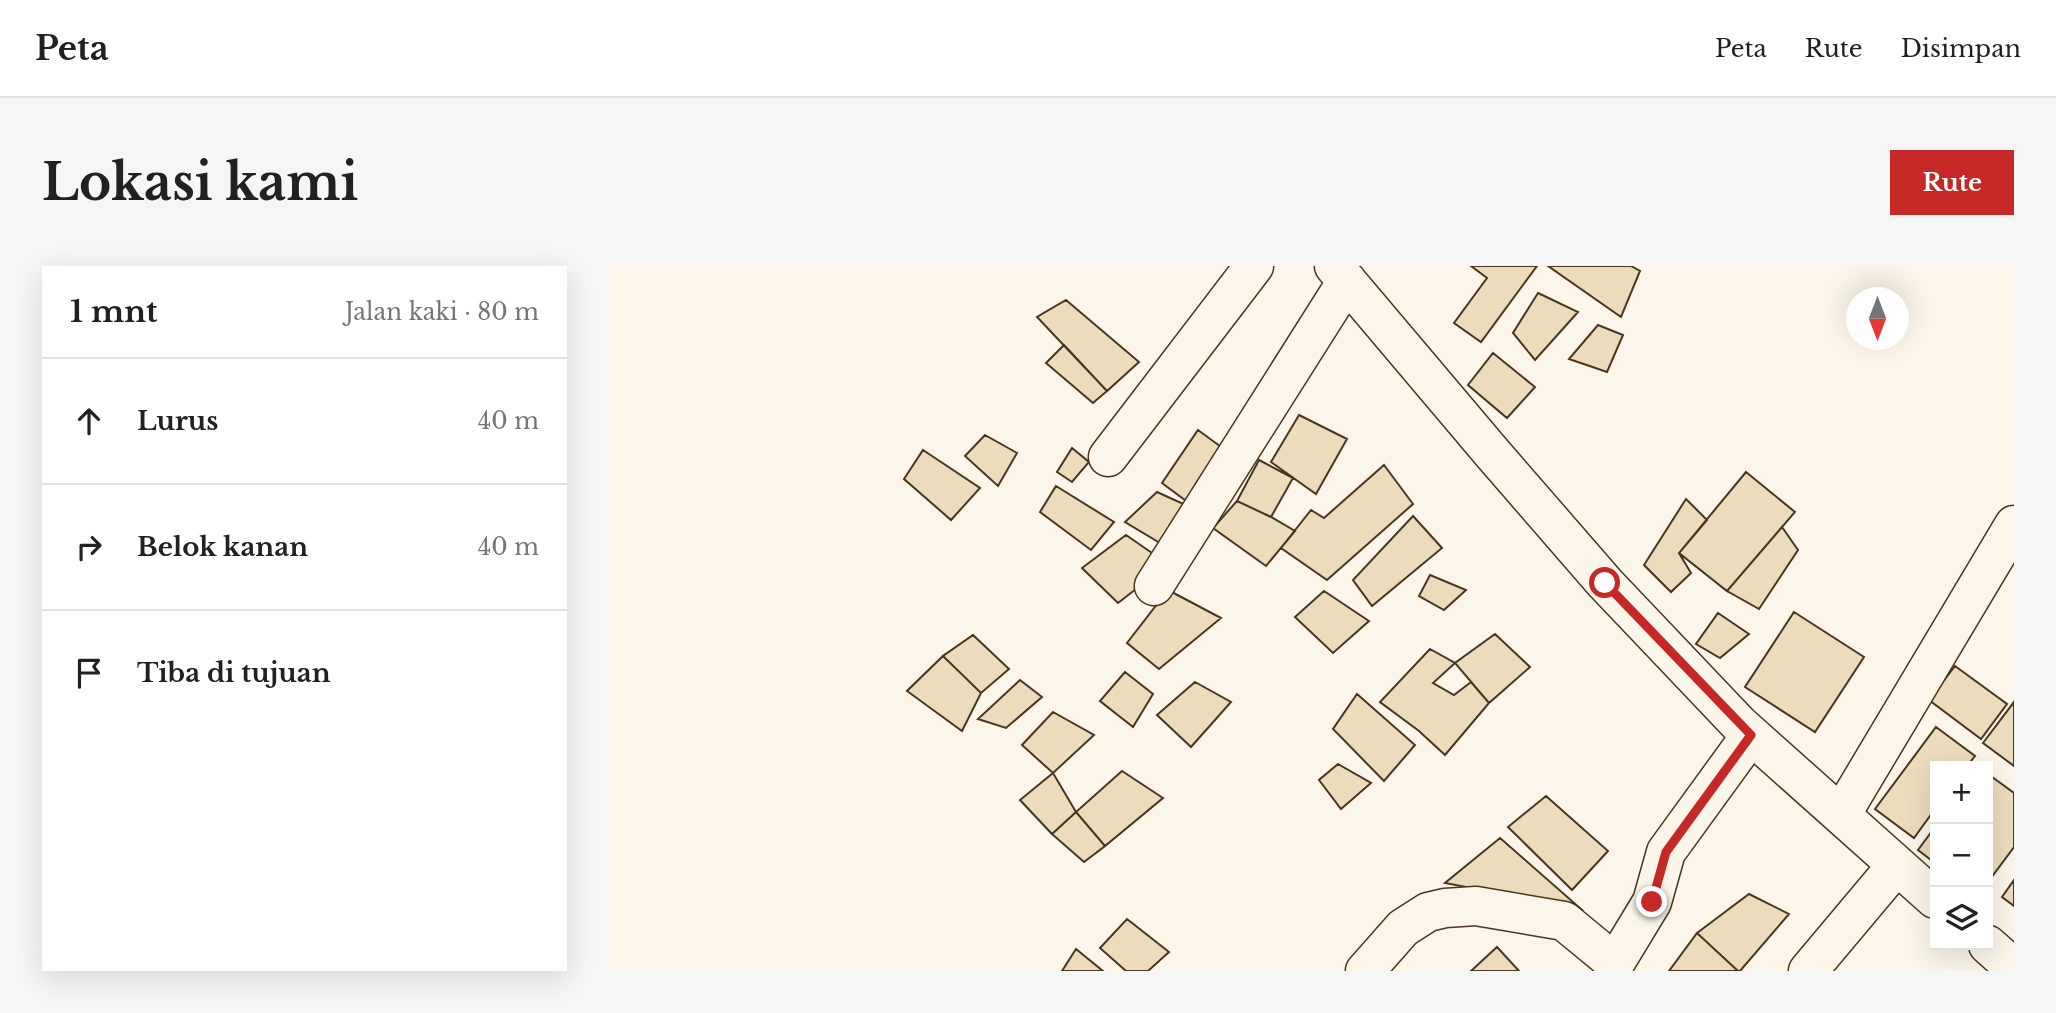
<!DOCTYPE html>
<html lang="id">
<meta charset="utf-8">
<style>
:root{--surface:#fff;--page:#f6f6f6;--text:#202124;--muted:#757577;--line:#e0e0e0;--accent:#c62828}
body{margin:0;font-family:"Libre Baskerville",serif;background:var(--page);color:var(--text)}
.controls{position:absolute;right:21px;bottom:21px;display:grid;overflow:hidden;border-radius:0px;box-shadow:0 7px 28px #0002}
.controls button{width:63px;height:63px;display:grid;place-items:center;padding:0;border:0;border-bottom:2px solid var(--line);background:var(--surface);color:var(--text);font:35px sans-serif}
.compass{position:absolute;left:1237px;top:21px;width:63px;height:63px;border-radius:50%;background:var(--surface);box-shadow:0 7px 28px #0002;rotate:180deg}
.stop{position:absolute;width:21px;height:21px;margin:-16px;border:5px solid #c62828;border-radius:50%;background:#fff}
.stop.end{background:#c62828;border-color:#fff;box-shadow:0 2px 7px #0008}
.list{margin:0;padding:0;list-style:none}
h2{display:flex;justify-content:space-between;align-items:center;height:91px;margin:0;padding:0 28px;font-size:30px}
h2 small{font-size:23px;font-weight:400;color:var(--muted)}
.list li{display:grid;grid-template-columns:46px 1fr auto;gap:21px;align-items:center;box-sizing:border-box;height:126px;padding:0 28px;border-top:2px solid var(--line)}
.list b{display:block;font-size:26px;white-space:nowrap}
.list em{font-size:23px;font-style:normal;color:var(--muted)}
.icon{flex:none;width:38px;height:38px;fill:none;stroke:currentColor;stroke-width:2;stroke-linecap:round;stroke-linejoin:round}
.map{position:relative;flex:none;width:1405px;height:705px;overflow:hidden;border-radius:0px}
header{display:flex;align-items:center;gap:42px;box-sizing:border-box;height:98px;padding:0 35px;background:var(--surface);border-bottom:2px solid var(--line)}
header strong{font-size:33px}
nav{display:flex;gap:38px;margin-inline-start:auto;font-size:24px}
.intro{display:flex;align-items:center;justify-content:space-between;box-sizing:border-box;height:168px;padding:0 42px}
h1{margin:0;font-size:49px}
.button{padding:18px 32px;border-radius:0px;background:var(--accent);color:#fff;font-size:24px;font-weight:700}
main{display:flex;gap:42px;padding:0 42px}
aside{flex:1;background:var(--surface);border-radius:0px;box-shadow:0 7px 28px #0002}
.map>svg:first-child{display:block}
.building{fill:#ecdcbc;stroke:#4a3520;stroke-width:2}
.lines{fill:none;stroke-linecap:round;stroke-linejoin:round}
.minor-casing{stroke:#4a3520;stroke-width:41}
.minor{stroke:#fbf6e9;stroke-width:38}
.route{stroke:#c62828;stroke-width:9}
</style>
<header>
<strong>Peta</strong>
<nav><a>Peta</a><a>Rute</a><a>Disimpan</a></nav>
</header>
<div class="intro"><h1>Lokasi kami</h1><a class="button">Rute</a></div>
<main>
<aside>
<h2>1 mnt<small>Jalan kaki · 80 m</small></h2>
<ul class="list">
<li><svg class="icon" aria-label="ahead" viewBox="0 0 24 24"><path d="M12 20V5M6 11l6-6 6 6"/></svg><div><b>Lurus</b></div><em>40 m</em></li>
<li><svg class="icon" aria-label="right" viewBox="0 0 24 24"><path d="M7 20v-9h11M14 6l5 5-5 5"/></svg><div><b>Belok kanan</b></div><em>40 m</em></li>
<li><svg class="icon" aria-label="arrive" viewBox="0 0 24 24"><path d="M6 21V4h12l-3 4 3 4H6"/></svg><div><b>Tiba di tujuan</b></div></li>
</ul>
</aside>
<div class="map">
<svg width="1405" height="705" viewBox="0 0 1405 705">
<rect width="100%" height="100%" fill="#fbf6e9"/>
<path class="building" d="M862,0H928L872,76L845,57L878,12Z
M939,0H1022L1031,5L1012,51Z
M929,27L969,46L926,94L904,67Z
M457,34L530,96L498,125L428,51Z
M989,59L1014,69L998,106L960,93Z
M455,79L498,125L484,137L437,97Z
M884,87L926,121L898,152L859,119Z
M690,149L738,173L707,228L662,196Z
M589,164L619,186L592,246L553,217Z
M376,169L408,187L389,220L356,190Z
M463,182L480,196L463,216L448,206Z
M314,184L371,222L342,254L295,213Z
M650,194L684,212L662,251L628,235Z
M775,199L804,238L718,314L672,282L702,244L715,252Z
M1137,206L1186,246L1118,325L1070,287Z
M447,220L505,256L482,284L431,246Z
M548,226L592,246L566,286L516,256Z
M1077,233L1098,254L1070,287L1082,307L1062,326L1035,299Z
M628,235L662,251L686,265L657,300L604,262Z
M804,250L833,282L763,340L744,314Z
M1173,261L1189,284L1150,343L1118,325Z
M517,269L559,298L509,337L473,302Z
M821,309L857,324L835,344L810,330Z
M559,324L612,352L550,403L518,377Z
M715,325L760,355L724,387L686,351Z
M1185,346L1255,391L1206,466L1136,421Z
M1109,347L1140,368L1111,392L1087,378Z
M886,368L921,401L880,437L846,397Z
M364,369L400,403L372,427L334,390Z
M821,383L846,397L824,417L845,429L862,416L880,437L836,489L810,465L771,436Z
M334,390L372,427L353,465L298,425Z
M1346,400L1398,438L1372,473L1320,434Z
M516,406L544,428L524,461L491,435Z
M411,414L433,431L397,462L369,453Z
M586,416L622,436L582,481L548,449Z
M748,428L806,479L775,515L724,463Z
M1405,436V500L1374,477Z
M444,446L485,469L444,507L413,479Z
M1327,461L1366,490L1358,500H1326V543L1305,572L1266,543Z
M729,498L762,517L732,543L710,514Z
M513,505L554,532L496,580L467,546Z
M444,507L467,546L443,568L411,534Z
M1379,508L1405,527V581L1379,616Z
M937,530L999,585L963,624L899,561Z
M467,546L496,580L475,596L443,568Z
M1326,561V597L1309,584Z
M891,572L972,643L836,617Z
M1405,614V640L1393,631Z
M1140,628L1180,648L1131,705H1129L1088,667Z
M518,653L560,686L539,705H517L491,682Z
M1088,667L1129,705H1060Z
M888,681L910,705H862Z
M467,683L494,705H453Z"/>
<g class="lines">
<defs>
<path id="minor" d="M725,0L884,188L996,317L1131,459L1326,633
M499,191L645,0
M545,320L738,15
M1232,549L1405,259
M1379,679L1405,702
M756,705L794,662L819,646L836,642L867,640L955,655L1006,697L1043,636L1057,586L1142,469
M1199,705L1288,599"/>
</defs>
<use href="#minor" class="minor-casing"/>
<use href="#minor" class="minor"/>
</g>
<g class="lines">
<path class="route" d="M996,317L1142,469L1057,586L1043,636"/>
</g>
</svg>
<div class="controls">
<button>+</button>
<button>−</button>
<button><svg class="icon" aria-label="layers" viewBox="0 0 24 24"><path d="M12 4l9 5-9 5-9-5zM3 14l9 5 9-5"/></svg></button>
</div>
<svg class="compass" viewBox="-18 -18 36 36"><path d="M0-13l5 13h-10z" fill="#e53935"/><path d="M0 13l5-13h-10z" fill="#757577"/></svg>
<div class="stop" style="left:996px;top:317px"></div>
<div class="stop end" style="left:1043px;top:636px"></div>
</div>
</main>
